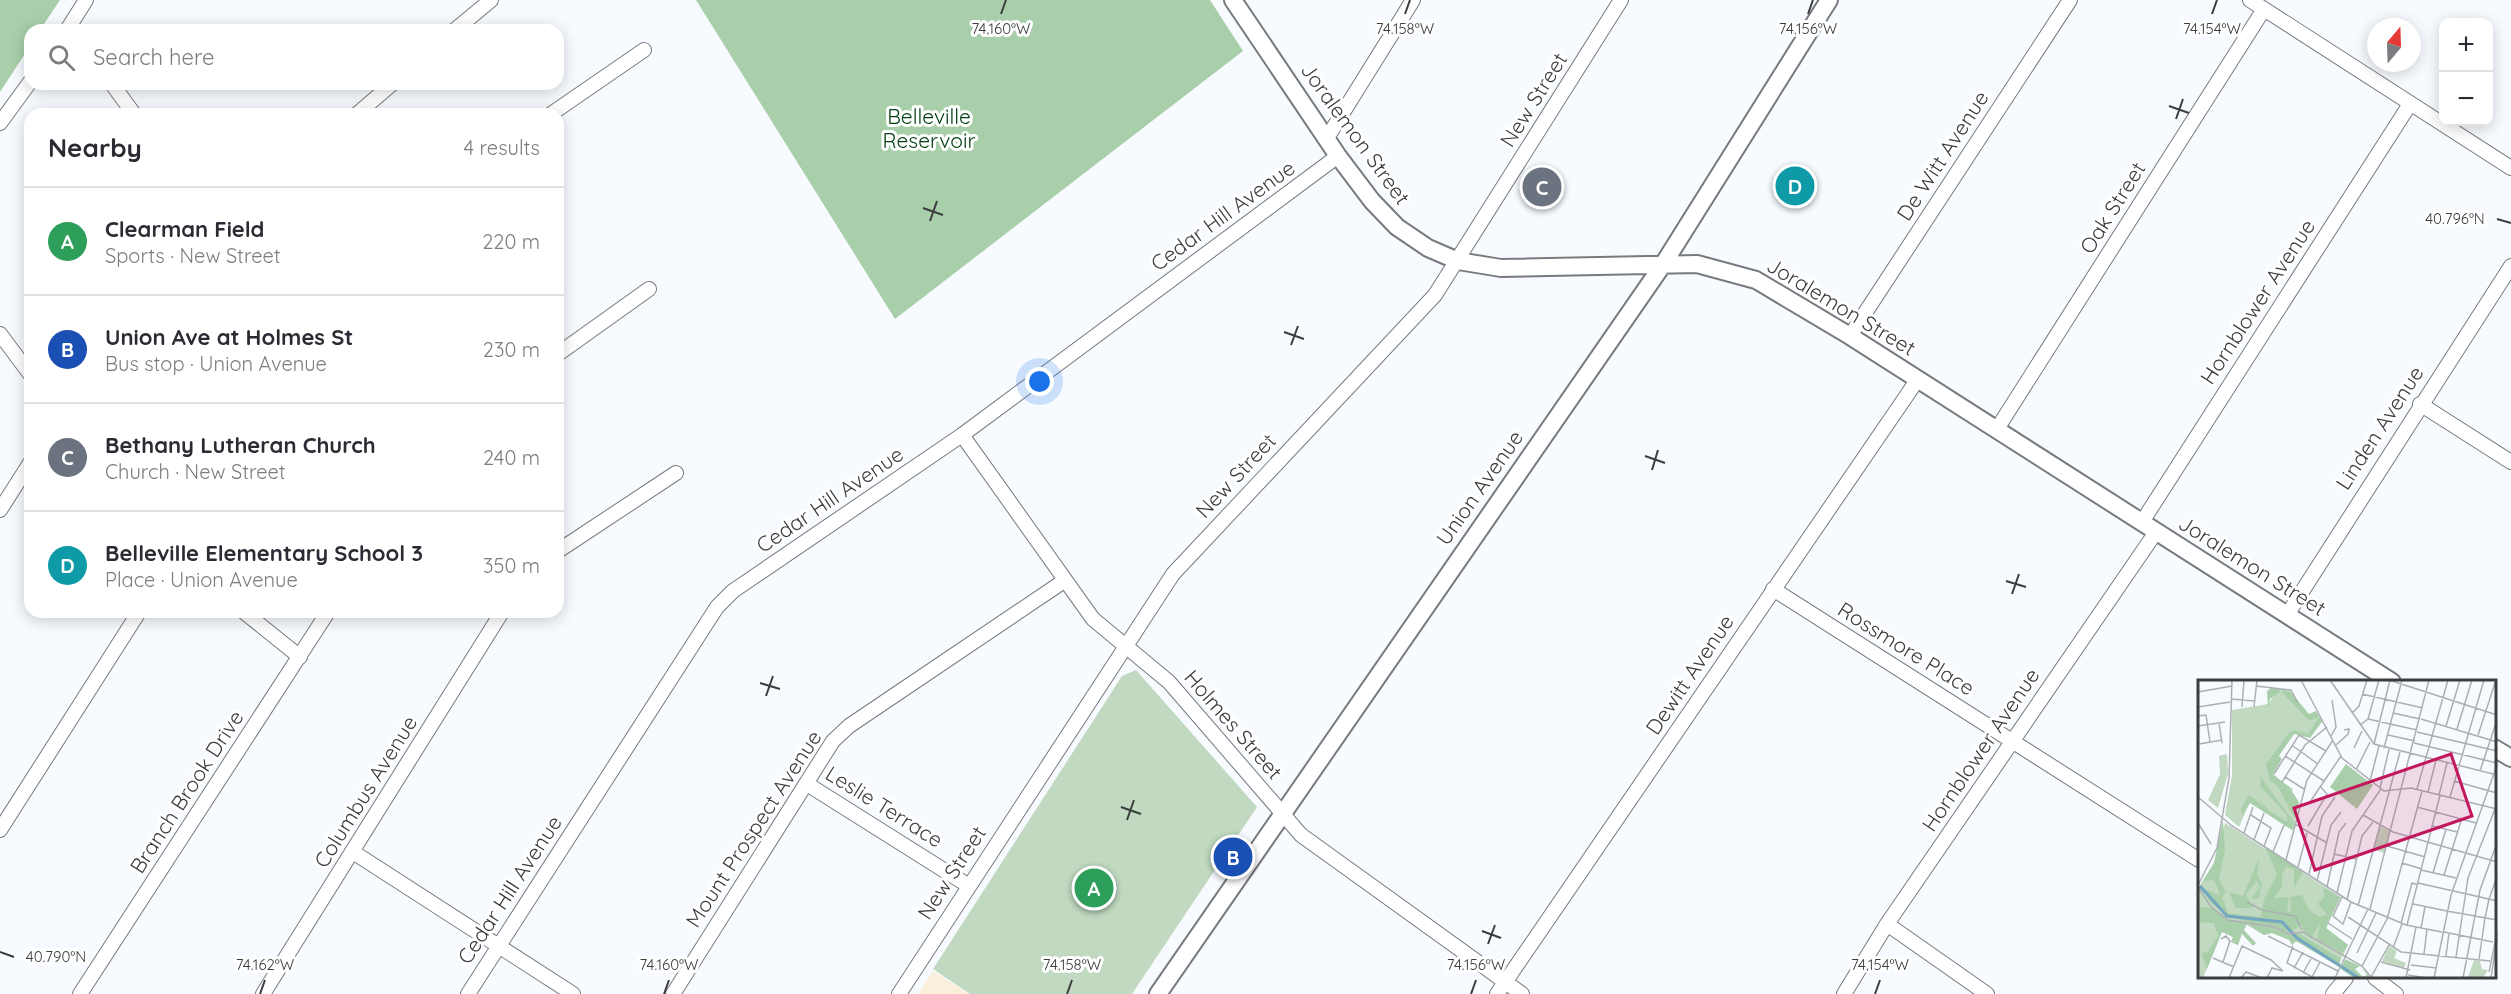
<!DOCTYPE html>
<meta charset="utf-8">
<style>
:root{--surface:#fff;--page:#f7f7f7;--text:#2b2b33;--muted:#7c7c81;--line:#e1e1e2;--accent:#8c53ca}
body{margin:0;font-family:Quicksand,sans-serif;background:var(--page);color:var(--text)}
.controls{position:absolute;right:18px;top:18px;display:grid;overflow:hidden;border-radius:12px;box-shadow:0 3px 15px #0003}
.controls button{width:54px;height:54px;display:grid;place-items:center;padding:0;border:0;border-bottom:2px solid var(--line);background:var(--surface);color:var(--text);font:30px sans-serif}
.compass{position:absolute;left:2367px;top:18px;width:54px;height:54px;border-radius:50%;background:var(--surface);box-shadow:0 3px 15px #0003;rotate:19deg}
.you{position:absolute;left:1040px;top:382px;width:21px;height:21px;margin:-15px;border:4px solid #fff;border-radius:50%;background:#1a73e8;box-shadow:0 0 0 9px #1a73e833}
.badge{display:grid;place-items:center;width:39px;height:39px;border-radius:50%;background:var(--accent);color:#fff;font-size:20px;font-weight:700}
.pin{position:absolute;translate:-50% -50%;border:3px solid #fff;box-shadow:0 2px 6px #0006}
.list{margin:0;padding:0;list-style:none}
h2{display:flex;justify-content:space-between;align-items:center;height:78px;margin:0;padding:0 24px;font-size:26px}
h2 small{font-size:20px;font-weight:400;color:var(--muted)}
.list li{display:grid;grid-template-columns:39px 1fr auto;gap:18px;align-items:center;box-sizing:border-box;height:108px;padding:0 24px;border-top:2px solid var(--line)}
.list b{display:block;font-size:22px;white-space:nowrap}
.list p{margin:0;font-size:20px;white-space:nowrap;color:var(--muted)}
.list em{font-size:20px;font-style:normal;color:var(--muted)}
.icon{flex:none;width:33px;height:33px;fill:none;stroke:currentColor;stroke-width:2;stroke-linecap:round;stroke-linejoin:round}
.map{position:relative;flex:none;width:2511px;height:994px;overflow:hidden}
.search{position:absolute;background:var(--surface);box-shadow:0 3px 15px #0003;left:24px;top:24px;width:540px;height:66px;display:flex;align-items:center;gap:15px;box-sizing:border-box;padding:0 21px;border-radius:18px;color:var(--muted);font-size:22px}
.panel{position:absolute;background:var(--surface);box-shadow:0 3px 15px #0003;left:24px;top:108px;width:540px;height:510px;border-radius:18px}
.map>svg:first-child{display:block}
.education{fill:#faefda}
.green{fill:#c0d9c0}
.forest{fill:#a8cfaa}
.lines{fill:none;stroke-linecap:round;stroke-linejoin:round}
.minor-casing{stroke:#777a7e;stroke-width:16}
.tertiary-casing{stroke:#777a7e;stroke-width:20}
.minor{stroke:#fff;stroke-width:14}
.tertiary{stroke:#fff;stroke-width:16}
.ticks{fill:none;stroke:#3b3d3f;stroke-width:2}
.labels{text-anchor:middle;stroke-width:6;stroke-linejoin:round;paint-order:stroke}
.street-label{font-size:21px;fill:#3b3d3f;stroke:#fff}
.park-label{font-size:21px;fill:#054112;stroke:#fff}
.inset-river{fill:none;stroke:#73a6c0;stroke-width:3}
.inset-road{fill:none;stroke:#acafb2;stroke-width:1.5}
.view{fill:#c2185b;fill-opacity:0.15;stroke:#c2185b;stroke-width:3}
.inset-edge{fill:none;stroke:#3b3d3f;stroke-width:3}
.ticks-label{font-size:15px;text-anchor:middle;fill:#3b3d3f;stroke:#fff;stroke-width:6;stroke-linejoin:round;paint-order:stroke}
</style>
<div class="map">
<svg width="2511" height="994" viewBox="0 0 2511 994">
<rect width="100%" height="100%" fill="#f7fbff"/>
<path class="education" d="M933,971L969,994H918Z"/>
<path class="green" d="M1136,670L1257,807L1132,994H970L933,969L1122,676Z"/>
<path class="forest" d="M0,0H60L40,30H30V46L0,92Z
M696,0H1210L1243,51L895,319Z"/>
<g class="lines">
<defs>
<path id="minor" d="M2250,0L2511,168
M67,30L86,0
M455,30L491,0
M112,84L134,114
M357,114L392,84
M551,114L644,50
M0,123L30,82
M1327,138L1413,0
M0,334L30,374
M1850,336L2070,0
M558,354L649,289
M2420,404L2511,462
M1997,429L2264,9
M962,435L1093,619L1169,682L1301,835L1522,994
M0,510L30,463
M2142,522L2410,104
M558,551L676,473
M1773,589L2199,860
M244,612L300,657
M2287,615L2511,266
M807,784L969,886
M0,830L139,612
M353,852L573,994
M1887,924L1987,994
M2375,978L2396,994
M80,994L328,612
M263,994L502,612
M468,994L717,607L733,591L962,435L1338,156
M673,994L833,741L849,726L1064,581
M899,994L1173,574L1435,295L1621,0
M1497,994L1918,379
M1844,994L1887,924L2156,532
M2333,994L2346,978"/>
<path id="tertiary" d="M1233,0L1338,156L1372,201L1397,227L1428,248L1458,261L1501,268L1697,264L1756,280L1850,336L2392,682
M2494,748L2511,758
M1158,994L1664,263L1829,0"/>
</defs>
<use href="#minor" class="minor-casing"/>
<use href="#tertiary" class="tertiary-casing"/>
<use href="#minor" class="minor"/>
<use href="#tertiary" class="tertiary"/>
</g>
<path class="ticks" d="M1001,14L1006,0M1405,14L1410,0M1808,14L1813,0M2212,14L2217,0M2169,106L2189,113M2176,119L2183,99M923,208L943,215M2497,219L2511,223M930,221L937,201M1284,332L1304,339M1291,345L1298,326M1645,456L1665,463M1652,470L1658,450M2006,581L2026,587M2012,594L2019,574M760,683L780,689M766,696L773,676M1121,807L1141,814M1127,820L1134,800M1482,931L1501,938M1488,944L1495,925M0,952L14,957M260,994L265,980M664,994L669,980M1067,994L1072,980M1471,994L1476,980M1875,994L1880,980"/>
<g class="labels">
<g class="street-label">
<text transform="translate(1534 100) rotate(-58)" y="7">New Street</text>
<text transform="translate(1355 134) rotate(54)" y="7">Joralemon Street</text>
<text transform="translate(1943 156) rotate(-57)" y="7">De Witt Avenue</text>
<text transform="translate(2113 208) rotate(-58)" y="7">Oak Street</text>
<text transform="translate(1223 216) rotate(-36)" y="7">Cedar Hill Avenue</text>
<text transform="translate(2258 302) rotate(-57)" y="7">Hornblower Avenue</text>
<text transform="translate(1841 307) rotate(31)" y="7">Joralemon Street</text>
<text transform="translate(2380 428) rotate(-57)" y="7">Linden Avenue</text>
<text transform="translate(1236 476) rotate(-47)" y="7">New Street</text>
<text transform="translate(1480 488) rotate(-55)" y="7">Union Avenue</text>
<text transform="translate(830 500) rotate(-34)" y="7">Cedar Hill Avenue</text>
<text transform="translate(2252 566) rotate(32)" y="7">Joralemon Street</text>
<text transform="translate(1906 649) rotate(32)" y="7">Rossmore Place</text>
<text transform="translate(1690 675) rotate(-56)" y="7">Dewitt Avenue</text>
<text transform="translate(1233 725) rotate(49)" y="7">Holmes Street</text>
<text transform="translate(1981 750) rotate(-56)" y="7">Hornblower Avenue</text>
<text transform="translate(187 792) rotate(-57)" y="7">Branch Brook Drive</text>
<text transform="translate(366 792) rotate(-58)" y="7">Columbus Avenue</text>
<text transform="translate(884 807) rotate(32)" y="7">Leslie Terrace</text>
<text transform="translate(754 829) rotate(-57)" y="7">Mount Prospect Avenue</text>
<text transform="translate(952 873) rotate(-57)" y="7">New Street</text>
<text transform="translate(510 890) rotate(-57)" y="7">Cedar Hill Avenue</text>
</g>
<g class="park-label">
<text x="929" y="124">Belleville<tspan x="929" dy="24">Reservoir</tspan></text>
</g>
</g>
<g transform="translate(2198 680)">
<rect width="298" height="298" fill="#f7fbff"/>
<path d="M79,12H87L109,38L117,32L124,41L114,48L111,57L96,53L79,77L73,95L95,109L93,116L100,120L96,151L52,122L41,147L27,135L34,95V30L70,24ZM29,74L30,94L20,128L10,120L22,94L21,76ZM27,143L143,217L128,248L150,265L140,286L98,261L94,265L91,259L74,253L66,255L49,245H45L40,265L33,262L35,257L24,252L5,298H0V208L16,183ZM181,146L192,151L186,173L175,169ZM191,266L199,271L196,278L208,283L206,288L184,281ZM276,280L282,281L284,289L290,290L285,298L270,297Z" fill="#c0d9c0"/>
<path d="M73,8L92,11L111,34L118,31L124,42L112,58L96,54L81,76L84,79L75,94L91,107L101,122L97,139L79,105L72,101L68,84L91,53L96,50L110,54L121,37L111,41L83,11L72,19L70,28L69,11ZM148,84L175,105L159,129L132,107ZM62,96L96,142L94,150L52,123L44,135L43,129L51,115L67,127L57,112L70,130L90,142L88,134L63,107ZM25,140L27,170L21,199L28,212L24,217L30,233L63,237L66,219L79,194L67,167L105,192L96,208V189L88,187L84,195V207L76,218L91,217L89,231L93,232L92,217L104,215L111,230L122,237L129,234L120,224L126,217V208L142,217L128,248L150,265L145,273L119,259L122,244L114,256L106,252L104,244L93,252L34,238L14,224L1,207L22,215L16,200L5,201L16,183ZM61,178L59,195L64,203L61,218L53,219L62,207L59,201L48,214L55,228H38L31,212L45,216ZM0,227L16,228L29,240L75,248L91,255L100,253L143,279L140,286L98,261L94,265L91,260L74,253L66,255L49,244L46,250L58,263L55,266L44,254L40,265L33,262L35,257L24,252L9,289L3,273L10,272L20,256L16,243L0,242ZM147,279L162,286L157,289L165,297L169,295L163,287L172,297L156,298L143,289Z" fill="#a8cfaa"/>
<path class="inset-river" d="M2,206L29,236L84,242L99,258L161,298"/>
<path class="inset-road" d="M103,0L144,78L186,111L213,108L299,129M132,0L176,64L295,94M191,0L299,35M58,6L93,10L100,23M0,12L34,6M164,14L225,28M33,19L57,21M0,27L32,22M44,27L46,0M56,27L59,0M154,33L161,26L169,0M195,33L222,39M0,36L8,35L12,62M170,39L219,50M223,39L299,62M21,43L24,63M162,45L170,39L181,0M0,46L27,42M248,46L262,0M259,49L274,0M219,52L299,71M190,55L217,61M280,55L298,0M133,56L138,47L134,20M216,63L299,83M1,64L24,60M176,64L192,0M138,65L150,54L151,49L146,50M95,66L120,84M156,68L164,51M186,68L204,0M87,76L126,101M158,90L172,62M282,91L299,40M76,94L101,55L128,71M87,97L106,109M172,101L181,66M256,101L299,113M84,102L107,65L129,47M182,108L191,69M219,109L250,0M230,112L238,80M241,115L249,83M0,117L34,146L153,222L208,245L244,252M252,117L286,0M112,122L143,76M219,127L278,143M53,135L73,148L66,166M165,135L195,152L299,182M0,143L13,164M97,144L129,163M110,146L129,114L122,106M235,146L259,152M46,153L55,127M56,160L66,133M189,166L227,177M75,172L86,145M136,174L158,179M88,180L109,100L135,60M204,183L224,189M100,187L109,153M223,190L258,198M235,193L248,149M111,194L124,136L137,117M246,195L264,138M119,201L133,145L143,132M220,203L291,219L299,197M0,205L19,168L31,98L34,0M0,207L13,227L30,240L76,247L91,254L105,252L164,286L174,298M129,207L141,152L148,143M139,213L154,151L183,109M144,217L135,236L145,244L153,222M149,220L164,156L175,142M49,222L64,230L97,236L104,250M215,224L249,231M160,226L202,72M172,229L231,0M249,231L299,240M150,237L203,272L292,281M287,238L291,219L299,221M130,243L154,259M203,243L214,203L220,205M209,245L242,115M223,248L227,227M246,252L295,262M70,256L140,291M23,259L28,256L32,261L25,282M95,266L89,283L114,297L122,282M195,268L204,244M159,273L178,233M226,274L229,249M248,276L251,253M258,277L270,198L297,129M15,278L36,287M281,279L287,238M183,282L212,290M213,285L238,288M164,286L189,239L224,111M96,288L105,272M291,292L299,253M105,293L114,277M210,295L229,298M173,297L191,265M31,298L44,266L73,280L85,291M43,298L48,292L64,298M69,298L74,288L85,291M137,298L170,229M208,298L218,247M236,298L253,215L299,85M265,298L282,210L299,163M293,298L299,258"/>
<path class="view" d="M253,74L274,136L117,190L96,128Z"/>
<rect width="298" height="298" class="inset-edge"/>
</g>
<g class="ticks-label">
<text x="1001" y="34">74.160°W</text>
<text x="1405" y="34">74.158°W</text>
<text x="1808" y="34">74.156°W</text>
<text x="2212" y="34">74.154°W</text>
<text x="2455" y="224">40.796°N</text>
<text x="56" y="962">40.790°N</text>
<text x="265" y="970">74.162°W</text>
<text x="669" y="970">74.160°W</text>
<text x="1072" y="970">74.158°W</text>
<text x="1476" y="970">74.156°W</text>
<text x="1880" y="970">74.154°W</text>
</g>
</svg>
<div class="controls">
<button>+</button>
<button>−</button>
</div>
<svg class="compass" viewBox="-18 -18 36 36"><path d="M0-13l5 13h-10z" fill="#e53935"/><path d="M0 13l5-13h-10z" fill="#7c7c81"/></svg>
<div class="you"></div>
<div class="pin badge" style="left:1094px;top:888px;background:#2e9e5b">A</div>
<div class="pin badge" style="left:1233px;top:857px;background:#1a4fb4">B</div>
<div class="pin badge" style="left:1542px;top:187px;background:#6b7280">C</div>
<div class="pin badge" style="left:1795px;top:186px;background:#0f9aa8">D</div>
<div class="search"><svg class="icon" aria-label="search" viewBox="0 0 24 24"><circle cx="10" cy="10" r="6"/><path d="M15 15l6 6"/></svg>Search here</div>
<section class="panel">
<h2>Nearby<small>4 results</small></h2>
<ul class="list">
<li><span class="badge" style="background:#2e9e5b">A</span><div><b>Clearman Field</b><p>Sports · New Street</p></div><em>220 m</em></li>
<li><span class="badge" style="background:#1a4fb4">B</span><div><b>Union Ave at Holmes St</b><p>Bus stop · Union Avenue</p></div><em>230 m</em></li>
<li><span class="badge" style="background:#6b7280">C</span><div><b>Bethany Lutheran Church</b><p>Church · New Street</p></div><em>240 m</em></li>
<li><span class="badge" style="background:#0f9aa8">D</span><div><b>Belleville Elementary School 3</b><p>Place · Union Avenue</p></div><em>350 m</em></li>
</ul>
</section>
</div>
